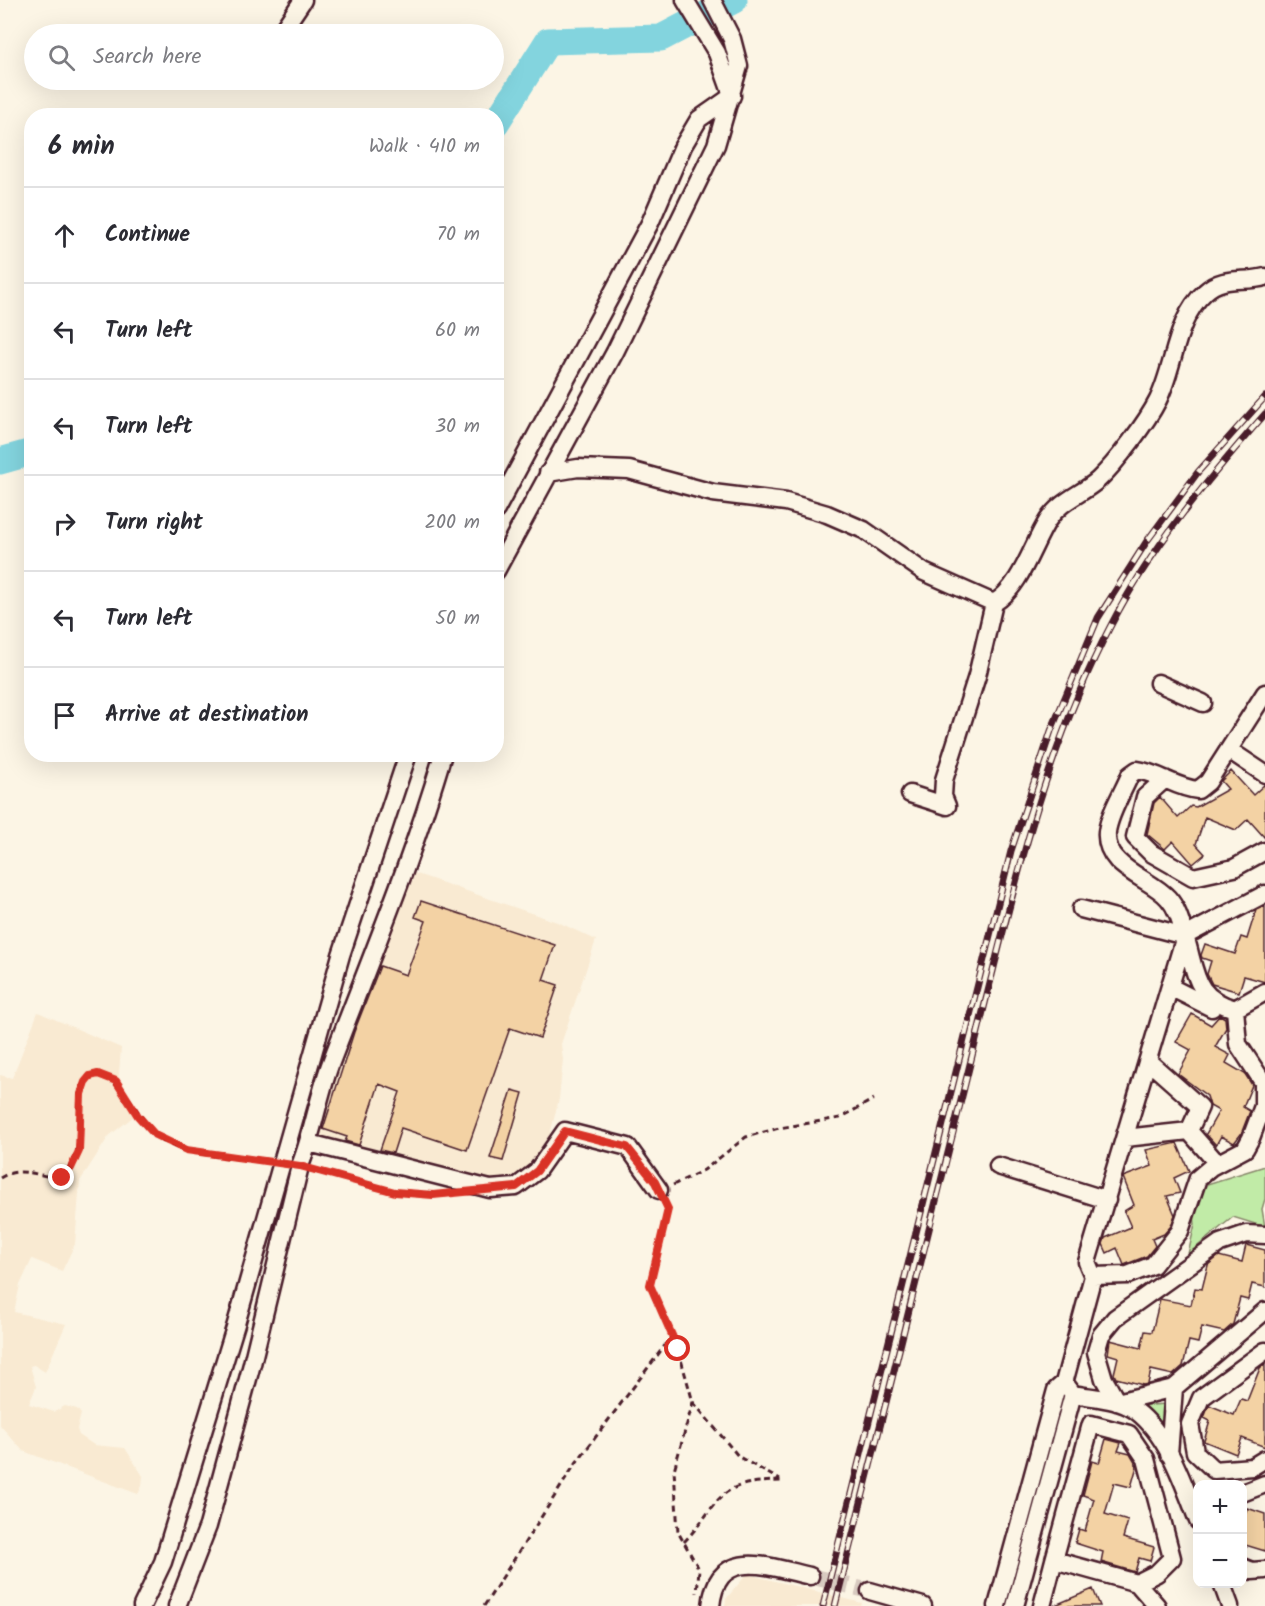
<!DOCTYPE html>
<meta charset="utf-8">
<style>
:root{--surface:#fff;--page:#f2f2f3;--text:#2b2b33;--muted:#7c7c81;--line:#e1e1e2}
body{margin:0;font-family:Kalam,sans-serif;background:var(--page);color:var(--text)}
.controls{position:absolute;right:18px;bottom:18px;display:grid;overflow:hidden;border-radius:12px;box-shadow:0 6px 24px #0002}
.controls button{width:54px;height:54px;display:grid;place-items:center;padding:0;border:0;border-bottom:2px solid var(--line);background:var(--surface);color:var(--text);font:30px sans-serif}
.stop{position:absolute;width:18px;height:18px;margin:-14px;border:4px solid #d93025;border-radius:50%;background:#fff}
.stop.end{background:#d93025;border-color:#fff;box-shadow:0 2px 6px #0008}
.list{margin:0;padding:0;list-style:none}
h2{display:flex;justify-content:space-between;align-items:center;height:78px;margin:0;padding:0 24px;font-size:26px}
h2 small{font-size:20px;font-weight:400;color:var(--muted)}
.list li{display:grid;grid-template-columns:39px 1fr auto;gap:18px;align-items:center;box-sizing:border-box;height:96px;padding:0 24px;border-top:2px solid var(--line)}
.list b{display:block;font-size:22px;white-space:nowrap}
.list em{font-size:20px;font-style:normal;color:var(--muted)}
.icon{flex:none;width:33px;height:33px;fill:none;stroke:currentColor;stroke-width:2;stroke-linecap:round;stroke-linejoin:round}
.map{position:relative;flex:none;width:1265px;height:1606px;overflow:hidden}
.search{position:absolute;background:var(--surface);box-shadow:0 6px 24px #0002;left:24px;top:24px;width:480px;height:66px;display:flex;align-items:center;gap:15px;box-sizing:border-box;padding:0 21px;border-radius:33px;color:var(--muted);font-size:22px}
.panel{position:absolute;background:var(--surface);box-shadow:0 6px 24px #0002;left:24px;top:108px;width:480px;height:654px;border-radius:24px}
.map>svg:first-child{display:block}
.built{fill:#f9ead2}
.green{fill:#c1eba7;stroke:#868569;stroke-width:1.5}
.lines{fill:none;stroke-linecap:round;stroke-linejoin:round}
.river{stroke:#83d4de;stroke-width:27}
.building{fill:#f3d2a4;stroke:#4a1f2b;stroke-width:1.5}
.minor-tunnel{stroke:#d8cac0;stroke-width:16;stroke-dasharray:16 8;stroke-linecap:butt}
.minor-casing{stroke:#4a1f2b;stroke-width:21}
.path{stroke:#4a1f2b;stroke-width:3;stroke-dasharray:6 4.5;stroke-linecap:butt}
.minor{stroke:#fcf5e5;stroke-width:16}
.rail-casing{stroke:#4a1f2b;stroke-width:7}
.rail{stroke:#fcf5e5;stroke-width:4.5;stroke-dasharray:14;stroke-linecap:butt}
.route{stroke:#d93025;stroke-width:8}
</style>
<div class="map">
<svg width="1265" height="1606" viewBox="0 0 1265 1606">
<rect width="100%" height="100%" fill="#fcf5e5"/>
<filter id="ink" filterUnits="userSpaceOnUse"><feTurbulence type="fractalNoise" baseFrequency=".0167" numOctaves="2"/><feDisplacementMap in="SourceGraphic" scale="12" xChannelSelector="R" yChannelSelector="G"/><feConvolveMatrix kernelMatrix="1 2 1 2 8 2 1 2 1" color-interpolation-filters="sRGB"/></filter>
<g filter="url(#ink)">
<path class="built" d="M414,873L560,923L596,940L561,1044L563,1060L559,1099L547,1146L517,1184L497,1187L317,1140L331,1085L391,924Z
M38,1012L121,1048L118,1086L134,1116L109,1136L80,1181L75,1244L62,1271L32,1259L20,1285L14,1312L66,1324L45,1372L34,1365L30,1366L36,1387L29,1404L54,1412L65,1406L77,1409L81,1414L77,1429L79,1435L94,1445L125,1448L143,1476L142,1486L138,1494L23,1451L0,1425V1075L12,1078Z
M747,1574L862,1603L861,1606H725L726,1599Z"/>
<path class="green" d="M1265,1166V1199L1262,1209L1265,1227L1233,1217L1188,1254L1195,1224L1191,1189Z
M1182,1403L1168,1440L1136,1406Z"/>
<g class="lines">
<path class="river" d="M496,123L548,41L661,38L734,0
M0,461L32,452"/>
</g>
<path class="building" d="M1231,771L1253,795L1265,784V838L1248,819L1236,830L1205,817L1196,844L1205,854L1193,864L1173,841L1165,849L1147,834L1154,803L1160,797L1178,818L1191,806L1196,807L1228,789L1221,781Z
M421,901L555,945L543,980L558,985L540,1038L510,1028L467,1150L401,1128L393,1153L380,1150L400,1092L379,1084L359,1145L345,1141L347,1137L323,1129L354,1032L380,966L406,975L426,921L415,917Z
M1265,906V982L1244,976L1239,992L1212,984L1207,974L1211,961L1202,958L1201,955L1205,944L1235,954L1241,937L1247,939L1256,910Z
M1192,1014L1211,1025L1220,1015L1225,1018L1226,1028L1215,1047L1230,1055L1226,1063L1245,1074L1252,1085L1243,1107L1250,1111L1241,1134L1234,1143L1221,1136L1216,1145L1206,1134L1219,1111L1210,1106L1207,1096L1178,1074L1191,1050L1176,1042Z
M512,1090L523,1093L503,1161L490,1158Z
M1177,1143L1189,1171L1174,1178L1180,1193L1167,1196L1175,1215L1171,1226L1164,1234L1152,1239L1155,1246L1147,1256L1124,1265L1117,1248L1107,1253L1103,1244L1105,1238L1131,1227L1124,1211L1134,1205L1123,1177L1152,1166L1146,1150Z
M1246,1245L1265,1250V1287L1252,1284L1248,1300L1240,1298L1233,1324L1224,1332L1202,1327L1198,1343L1189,1341L1183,1366L1173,1375L1151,1370L1148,1384L1143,1385L1116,1378L1114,1374L1118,1357L1108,1354L1110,1340L1141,1348L1145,1331L1152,1332L1160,1299L1191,1305L1195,1288L1202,1289L1208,1265L1219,1256L1242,1262Z
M1265,1364V1447L1242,1438L1236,1454L1204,1441L1210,1421L1204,1418L1209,1405L1234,1415L1241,1399L1247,1401L1260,1368Z
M1106,1439L1121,1443L1118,1451L1130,1454L1137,1466L1131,1487L1114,1483L1105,1514L1128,1521L1123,1538L1154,1547L1150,1561L1139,1558L1135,1572L1101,1562L1103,1552L1075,1543L1079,1529L1085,1531L1094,1499L1083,1495L1092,1461L1099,1463Z
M1247,1508L1265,1514V1551L1242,1544V1524Z
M1093,1589L1100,1606H1053Z"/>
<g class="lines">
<path class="minor-tunnel" d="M810,1576L870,1591"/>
<defs>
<path id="minor" d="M685,0L717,53L732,95
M280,34L303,0
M548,473L578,468L629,470L713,493L786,502L827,514L864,530L924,572L994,603C1021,587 1032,545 1048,520C1060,501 1082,494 1098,480C1116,463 1147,422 1158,400C1175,366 1175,319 1205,292C1223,275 1244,283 1265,277
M496,510L650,223L683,146L699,119L732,96
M496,571L615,352L716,145L739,66L732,39L712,0
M1158,683L1203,703
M1229,750L1265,774
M1165,779L1145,797L1135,837L1151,853L1193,877L1234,868L1265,851
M910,794L947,806L943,796L944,780L977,676L994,603
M1081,909L1185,936L1265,894
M1185,936C1197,974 1193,997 1235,1009
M1170,987L1212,1008
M1235,1009L1265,992
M1148,1061L1200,1107L1189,1131
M1125,1138L1189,1131L1217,1163
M309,1143L490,1189L516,1187L537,1171L565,1131L628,1147L659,1190
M998,1166L1107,1200
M1265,1235L1246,1234L1220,1243L1115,1318L1101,1335L1096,1352L1104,1379L1117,1402L1174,1388L1265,1311
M1093,1276L1128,1275L1153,1265L1180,1231L1198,1178L1211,1167L1245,1149L1251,1138L1263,1106V1082L1238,1044L1235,1009
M1265,1351L1201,1398L1190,1424L1195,1452L1214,1470L1252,1467L1265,1459
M1067,1386L1073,1394C1093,1398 1119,1398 1136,1411C1168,1435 1184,1485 1198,1521
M1169,1454L1174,1388
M1242,1493L1265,1484
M1242,1567L1252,1571L1265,1570
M1137,1583L1157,1573L1172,1558L1146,1459L1129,1434L1091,1424L1054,1560L1137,1583L1157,1606
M1222,1584L1230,1606
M870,1591L923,1606
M142,1606L163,1562L236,1324L341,955L408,754
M177,1606L208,1526L252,1364L300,1166C313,1133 318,1098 330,1065C369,962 412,860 443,754
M711,1606C717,1545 770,1567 810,1576
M997,1606L1056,1390L1064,1383L1093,1276L1087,1262L1185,936C1181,923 1178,909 1168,898C1149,877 1104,868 1107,832C1109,814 1123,792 1130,775L1137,770C1159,773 1176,788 1198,790L1208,782L1265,693
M1015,1606L1073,1394
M1042,1606L1054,1560"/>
</defs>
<use href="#minor" class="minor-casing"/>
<path class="path" d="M314,1170L395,1192L443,1194
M0,1178C20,1165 39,1177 61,1178C96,1142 66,1104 89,1076C123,1067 137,1127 166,1142C195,1157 234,1157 267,1161
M673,1185L704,1170L746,1137L779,1128L840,1118L874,1099
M665,1202L668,1209L650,1285L678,1349L693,1402L674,1470L678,1532L699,1569L697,1593
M693,1402L739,1457L780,1480
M684,1542C724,1499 714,1482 781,1481
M484,1606L576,1463L672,1336"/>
<use href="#minor" class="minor"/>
<defs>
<path id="rail" d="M823,1606L1011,851L1051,731L1098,618L1147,541L1198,472L1265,397
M835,1606C880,1427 925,1247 969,1068C1007,918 1038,765 1110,627C1150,549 1207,480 1265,414"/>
</defs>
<use href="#rail" class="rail-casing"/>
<use href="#rail" class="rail"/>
</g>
</g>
<g class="lines" filter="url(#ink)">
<path class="route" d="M62,1178L71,1168L79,1151L81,1094L85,1082L90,1076L98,1074L116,1081L138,1116L155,1135L186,1150L300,1166L395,1192L433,1195L516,1187L537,1171L565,1131L627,1147L655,1182L668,1209L650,1285L678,1349"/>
</g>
</svg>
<div class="controls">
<button>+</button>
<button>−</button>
</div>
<div class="stop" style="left:678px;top:1349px"></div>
<div class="stop end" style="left:62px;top:1178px"></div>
<div class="search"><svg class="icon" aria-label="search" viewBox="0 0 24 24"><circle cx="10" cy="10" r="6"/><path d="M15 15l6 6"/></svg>Search here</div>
<section class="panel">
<h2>6 min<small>Walk · 410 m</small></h2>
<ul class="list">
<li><svg class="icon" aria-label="ahead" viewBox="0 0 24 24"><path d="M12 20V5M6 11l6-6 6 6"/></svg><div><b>Continue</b></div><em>70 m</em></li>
<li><svg class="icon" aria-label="left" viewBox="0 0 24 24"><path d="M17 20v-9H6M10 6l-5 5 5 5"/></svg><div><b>Turn left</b></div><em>60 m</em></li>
<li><svg class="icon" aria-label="left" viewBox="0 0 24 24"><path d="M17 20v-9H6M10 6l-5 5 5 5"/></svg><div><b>Turn left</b></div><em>30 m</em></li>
<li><svg class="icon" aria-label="right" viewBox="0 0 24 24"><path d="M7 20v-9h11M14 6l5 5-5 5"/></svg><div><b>Turn right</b></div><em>200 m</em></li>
<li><svg class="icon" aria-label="left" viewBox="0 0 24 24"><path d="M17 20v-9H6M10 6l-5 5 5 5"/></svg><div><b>Turn left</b></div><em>50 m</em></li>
<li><svg class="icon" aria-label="arrive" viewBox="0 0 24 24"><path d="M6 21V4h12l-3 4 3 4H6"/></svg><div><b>Arrive at destination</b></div></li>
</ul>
</section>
</div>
